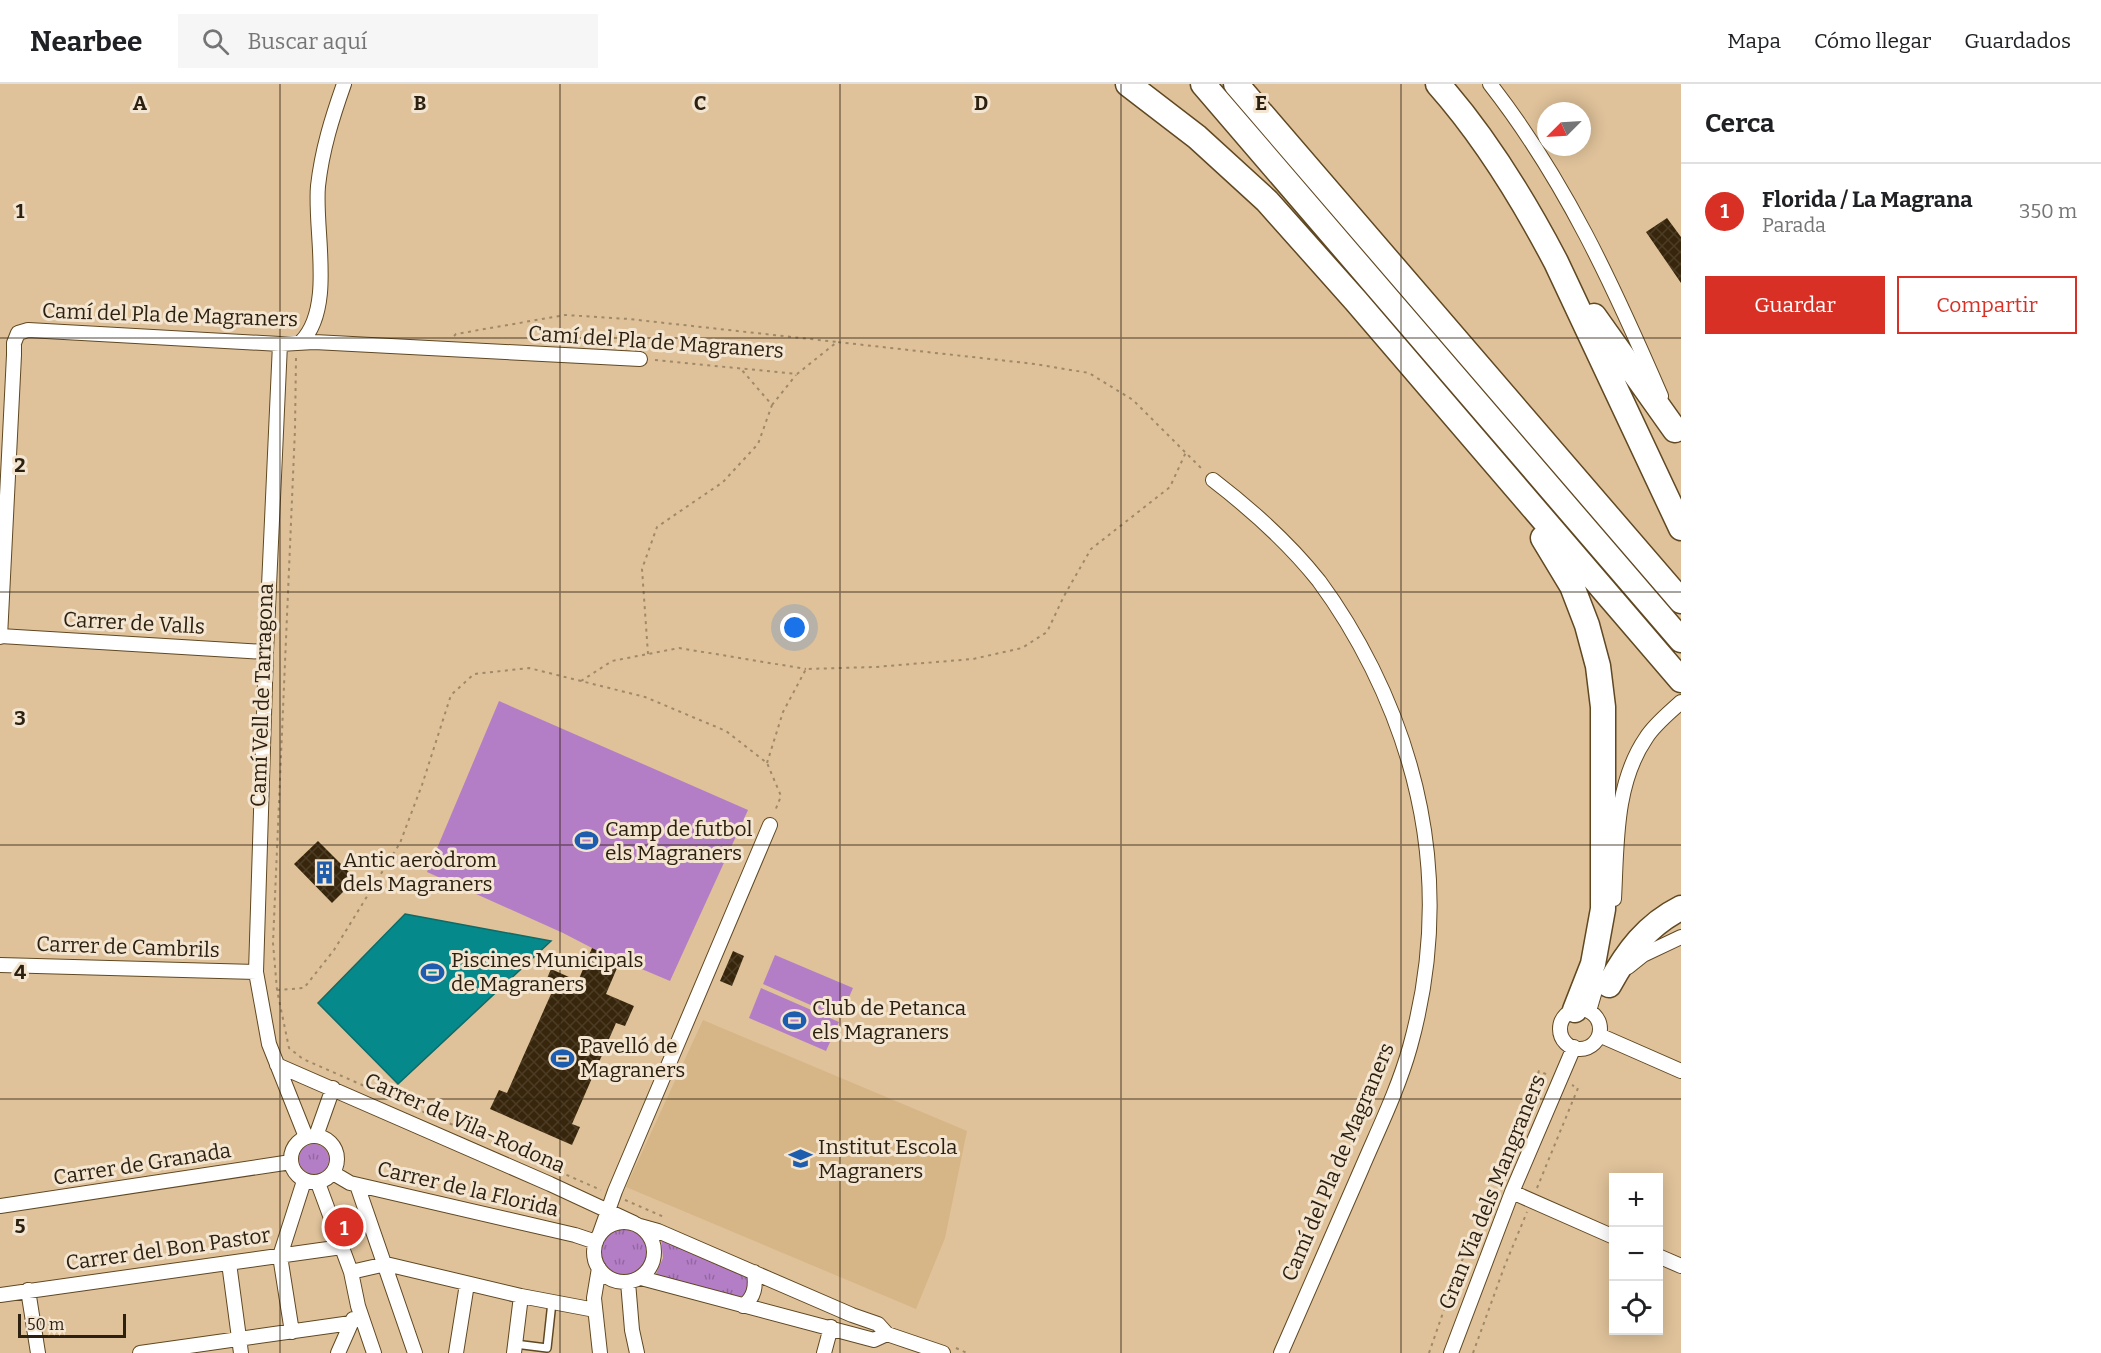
<!DOCTYPE html>
<html lang="es">
<meta charset="utf-8">
<style>
:root{--surface:#fff;--page:#f6f6f6;--text:#202124;--muted:#757577;--line:#e0e0e0;--accent:#d93025}
body{margin:0;font-family:Bitter,serif;background:var(--page);color:var(--text)}
.controls{position:absolute;right:18px;bottom:18px;display:grid;overflow:hidden;border-radius:0px;box-shadow:0 3px 15px #0003}
.controls button{width:54px;height:54px;display:grid;place-items:center;padding:0;border:0;border-bottom:2px solid var(--line);background:var(--surface);color:var(--text);font:30px sans-serif}
.compass{position:absolute;left:1537px;top:18px;width:54px;height:54px;border-radius:50%;background:var(--surface);box-shadow:0 3px 15px #0003;rotate:246deg}
.scale{position:absolute;left:18px;bottom:15px;width:108px;box-sizing:border-box;padding-left:6px;border:3px solid #2c2111;border-top:0;font-size:16px;line-height:21px;white-space:nowrap;color:#2c2111;-webkit-text-stroke:4px #f4e5d1;paint-order:stroke}
.you{position:absolute;left:795px;top:544px;width:21px;height:21px;margin:-15px;border:4px solid #fff;border-radius:50%;background:#1a73e8;box-shadow:0 0 0 9px #1a73e833}
.badge{display:grid;place-items:center;width:39px;height:39px;border-radius:50%;background:var(--accent);color:#fff;font-size:20px;font-weight:700}
.pin{position:absolute;translate:-50% -50%;border:3px solid #fff;box-shadow:0 2px 6px #0006}
.list{margin:0;padding:0;list-style:none}
h2{display:flex;justify-content:space-between;align-items:center;height:78px;margin:0;padding:0 24px;font-size:26px}
h2 small{font-size:20px;font-weight:400;color:var(--muted)}
.list li{display:grid;grid-template-columns:39px 1fr auto;gap:18px;align-items:center;box-sizing:border-box;height:96px;padding:0 24px;border-top:2px solid var(--line)}
.list b{display:block;font-size:22px;white-space:nowrap}
.list p{margin:0;font-size:20px;white-space:nowrap;color:var(--muted)}
.list em{font-size:20px;font-style:normal;color:var(--muted)}
.actions{display:flex;gap:12px;padding:18px 24px}
.actions a{flex:1;padding:14px 0;border:2px solid var(--accent);border-radius:0px;text-align:center;font-size:21px;color:var(--accent)}
.actions .main{background:var(--accent);color:#fff}
.icon{flex:none;width:33px;height:33px;fill:none;stroke:currentColor;stroke-width:2;stroke-linecap:round;stroke-linejoin:round}
.map{position:relative;flex:none;width:1681px;height:1269px;overflow:hidden}
header{display:flex;align-items:center;gap:36px;box-sizing:border-box;height:84px;padding:0 30px;background:var(--surface);border-bottom:2px solid var(--line)}
header strong{font-size:28px}
nav{display:flex;gap:33px;margin-inline-start:auto;font-size:21px}
.search{width:420px;height:54px;background:var(--page);display:flex;align-items:center;gap:15px;box-sizing:border-box;padding:0 21px;border-radius:0px;color:var(--muted);font-size:22px}
main{display:flex}
aside{flex:1;background:var(--surface)}
.map>svg:first-child{display:block}
.built{fill:#d6b687}
.grass{fill:url(#grass-tufts)}
.garden{fill:#b47ec7}
.water{fill:#05898b;stroke:#116a66;stroke-width:1.5}
.building{fill:url(#building-cross-hatch)}
.lines{fill:none;stroke-linecap:round;stroke-linejoin:round}
.lane-casing{stroke:#604822;stroke-width:10}
.street-casing{stroke:#604822;stroke-width:16}
.highway-casing{stroke:#604822;stroke-width:27}
.path{stroke:#9f8969;stroke-width:2;stroke-dasharray:3 4.5;stroke-linecap:butt}
.lane{stroke:#fff;stroke-width:7}
.street{stroke:#fff;stroke-width:14}
.highway{stroke:#fff;stroke-width:24}
.grid{fill:none;stroke:#2c2111;stroke-width:1.5;stroke-opacity:0.55}
.labels{text-anchor:middle;stroke-width:6;stroke-linejoin:round;paint-order:stroke}
.street-label{font-size:21px;fill:#2c2111;stroke:#f4e5d1}
.poi-label{font-size:21px;fill:#2c2111;stroke:#f4e5d1;text-anchor:start}
.grid-label{font-size:20px;text-anchor:middle;font-weight:bold;fill:#2c2111;stroke:#f4e5d1;stroke-width:6;stroke-linejoin:round;paint-order:stroke}
</style>
<header>
<strong>Nearbee</strong>
<div class="search"><svg class="icon" aria-label="search" viewBox="0 0 24 24"><circle cx="10" cy="10" r="6"/><path d="M15 15l6 6"/></svg>Buscar aquí</div>
<nav><a>Mapa</a><a>Cómo llegar</a><a>Guardados</a></nav>
</header>
<main>
<div class="map">
<svg width="1681" height="1269" viewBox="0 0 1681 1269">
<defs>
<pattern id="grass-tufts" width="24" height="20" patternUnits="userSpaceOnUse" patternTransform="scale(1.5)"><rect width="24" height="20" fill="#b47ec7"/><path d="M3 7l-1-3M5 7V3M7 7l1-3M15 17l-1-3M17 17v-4M19 17l1-3" fill="none" stroke="#9367a0"/></pattern>
<pattern id="building-cross-hatch" width="8" height="8" patternUnits="userSpaceOnUse" patternTransform="scale(1.5)"><rect width="8" height="8" fill="#37260b"/><path d="M0 0l8 8M0 8l8-8" fill="none" stroke="#4c3c25"/></pattern>
</defs>
<rect width="100%" height="100%" fill="#dfc29a"/>
<path class="built" d="M703,936L967,1047L945,1154L916,1225L626,1103Z"/>
<path class="grass" d="M299 1075a15 15 0 1 1 30 0a15 15 0 1 1-30 0Z
M601 1168a23 23 0 1 1 46 0a23 23 0 1 1-46 0Z
M661,1153L746,1191L750,1200L746,1211L737,1214L655,1192L663,1174Z"/>
<path class="garden" d="M499,617L748,726L670,897L592,864L563,849L427,788Z
M775,871L853,904L840,934L763,900Z
M761,904L839,938L826,967L749,934Z"/>
<path class="water" d="M405,830L551,857L398,1000L318,919Z"/>
<path class="building" d="M1667,134L1681,153V199L1646,148Z
M318,757L356,795L332,819L294,780Z
M592,864L620,877L606,910L634,922L625,942L616,939L572,1040L580,1043L572,1061L490,1025L499,1006L507,1009L551,910L542,906L551,885L578,897Z
M733,867L744,872L732,902L720,897Z"/>
<g class="lines">
<defs>
<path id="lane" d="M515,1260L547,1264L552,1218"/>
<path id="street" d="M1490,0C1565,96 1613,201 1661,312
M301,258C335,224 314,146 318,102C322,66 332,34 344,0
M280,260L266,568L256,888L269,960L306,1053
M1213,396C1252,426 1288,458 1319,497C1339,524 1357,554 1372,584C1432,705 1446,833 1410,963C1398,1006 1378,1046 1361,1086C1334,1147 1308,1208 1281,1269
M0,552L266,568
M0,553L14,271V259L18,249L28,246L280,260L314,258L640,275
M1614,815C1617,762 1614,701 1646,654C1654,641 1669,629 1681,618
M0,881L256,888
M1628,883L1643,871L1681,853
M1560 945a20 20 0 1 1 40 0a20 20 0 1 1-40 0Z
M1589,927L1599,893
M1599,951L1681,987
M277,981L550,1100L634,1139
M291 1075a23 23 0 1 1 46 0a23 23 0 1 1-46 0Z
M316,1052L333,1004
M333,1089L350,1099L575,1151L596,1158
M318,1099L351,1188L358,1222L374,1269
M357,1101L415,1269
M1512,1108L1614,1153
M0,1122L291,1078
M594 1168a30 30 0 1 1 60 0a30 30 0 1 1-60 0Z
M640,1142L658,1147L852,1231L878,1240L887,1250L943,1269
M599,1152L615,1107L770,741
M1658,1172L1681,1182
M229,1179L241,1269
M599,1184L594,1214L600,1269
M351,1188L386,1180L521,1212L595,1226
M641,1194L874,1256L887,1250
M628,1198L632,1246L637,1269
M28,1206L38,1269
M0,1211L342,1163
M743,1222C755,1213 756,1202 754,1188
M292,1248L280,1172L304,1097
M140,1269L351,1239
M338,1269L353,1235
M456,1269L467,1200
M514,1269L521,1212
M824,1269L831,1243
M1451,1269L1512,1108L1574,963"/>
<path id="highway" d="M1128,0L1197,53L1267,117L1356,217L1681,596
M1203,0L1681,556
M1236,0L1681,517
M1438,0C1486,54 1523,115 1556,178L1681,444
M1594,232L1675,346
M1543,454L1572,502L1587,541L1598,582L1603,623V825L1593,880L1575,926
M1609,901C1627,868 1647,841 1681,824"/>
</defs>
<use href="#lane" class="lane-casing"/>
<use href="#street" class="street-casing"/>
<use href="#highway" class="highway-casing"/>
<path class="path" d="M454,252L456,250L565,231L629,235L837,258
M296,274L295,345L273,859L277,906L289,964L303,975L601,1106
M655,276L797,290L837,258L1035,280L1089,289L1133,316L1204,387
M772,321L796,291
M648,570L642,485L657,443L723,398L758,360L772,321L741,285
M581,597L612,577L679,564L806,585
M767,679L783,628L806,585L875,583L973,575L1022,564L1047,548L1064,512L1091,465L1170,403L1186,368
M277,906L304,904L334,866L400,759L422,701L451,611L474,590L529,584L645,613L726,647L767,679L781,712L775,727
M1537,1104L1578,1004L1572,1001
M625,1116L664,1133
M956,1264L967,1269
M1429,1269L1455,1194L1539,987L1548,991
M1473,1269L1505,1181L1527,1128"/>
<use href="#lane" class="lane"/>
<use href="#street" class="street"/>
<use href="#highway" class="highway"/>
</g>
<path class="grid" d="M280,0V1269M560,0V1269M840,0V1269M1121,0V1269M1401,0V1269M0,254H1681M0,508H1681M0,761H1681M0,1015H1681"/>
<defs>
<symbol id="stadium-bare" viewBox="-9 -9 18 18"><path d="M0-5a6.5 5 0 1 0 0 10a6.5 5 0 1 0 0-10ZM-3.5-1.8h7v3.6h-7Z" fill="#1e5cad" stroke="#f4e5d1" stroke-width="2.5" paint-order="stroke"/></symbol>
<symbol id="building-bare" viewBox="-9 -9 18 18"><path d="M-4-6H4V6H1V3H-1V6H-4ZM-2.5-4.3h1.7v1.8h-1.7ZM.8-4.3h1.7v1.8H.8ZM-2.5-1h1.7V.8h-1.7ZM.8-1h1.7V.8H.8Z" fill="#1e5cad" stroke="#f4e5d1" stroke-width="2.5" paint-order="stroke"/></symbol>
<symbol id="school-bare" viewBox="-9 -9 18 18"><path d="M0-5L7-2L0 1L-7-2ZM-4 1L0 2.5L4 1V4Q0 6-4 4Z" fill="#1e5cad" stroke="#f4e5d1" stroke-width="2.5" paint-order="stroke"/></symbol>
</defs>
<g fill-rule="evenodd">
<use href="#stadium-bare" x="570" y="740" width="33" height="33"/>
<use href="#building-bare" x="308" y="772" width="33" height="33"/>
<use href="#stadium-bare" x="416" y="872" width="33" height="33"/>
<use href="#stadium-bare" x="778" y="920" width="33" height="33"/>
<use href="#stadium-bare" x="546" y="958" width="33" height="33"/>
<use href="#school-bare" x="784" y="1058" width="33" height="33"/>
</g>
<g class="labels">
<g class="street-label">
<text transform="translate(170 231) rotate(2)" y="7">Camí del Pla de Magraners</text>
<text transform="translate(656 258) rotate(4)" y="7">Camí del Pla de Magraners</text>
<text transform="translate(134 539) rotate(3)" y="7">Carrer de Valls</text>
<text transform="translate(262 611) rotate(-88)" y="7">Camí Vell de Tarragona</text>
<text transform="translate(128 863) rotate(2)" y="7">Carrer de Cambrils</text>
<text transform="translate(465 1039) rotate(24)" y="7">Carrer de Vila-Rodona</text>
<text transform="translate(1338 1078) rotate(-67)" y="7">Camí del Pla de Magraners</text>
<text transform="translate(142 1080) rotate(-9)" y="7">Carrer de Granada</text>
<text transform="translate(468 1105) rotate(13)" y="7">Carrer de la Florida</text>
<text transform="translate(1492 1108) rotate(-68)" y="7">Gran Via dels Mangraners</text>
<text transform="translate(168 1165) rotate(-8)" y="7">Carrer del Bon Pastor</text>
</g>
<g class="poi-label">
<text x="605" y="752">Camp de futbol<tspan x="605" dy="24">els Magraners</tspan></text>
<text x="343" y="783">Antic aeròdrom<tspan x="343" dy="24">dels Magraners</tspan></text>
<text x="451" y="883">Piscines Municipals<tspan x="451" dy="24">de Magraners</tspan></text>
<text x="812" y="931">Club de Petanca<tspan x="812" dy="24">els Magraners</tspan></text>
<text x="580" y="969">Pavelló de<tspan x="580" dy="24">Magraners</tspan></text>
<text x="818" y="1070">Institut Escola<tspan x="818" dy="24">Magraners</tspan></text>
</g>
</g>
<g class="grid-label">
<text x="140" y="26">A</text>
<text x="420" y="26">B</text>
<text x="700" y="26">C</text>
<text x="981" y="26">D</text>
<text x="1261" y="26">E</text>
<text x="20" y="134">1</text>
<text x="20" y="388">2</text>
<text x="20" y="641">3</text>
<text x="20" y="895">4</text>
<text x="20" y="1149">5</text>
</g>
</svg>
<div class="controls">
<button>+</button>
<button>−</button>
<button><svg class="icon" aria-label="locate" viewBox="0 0 24 24"><circle cx="12" cy="12" r="6"/><path d="M12 2v4M12 18v4M2 12h4M18 12h4"/></svg></button>
</div>
<svg class="compass" viewBox="-18 -18 36 36"><path d="M0-13l5 13h-10z" fill="#e53935"/><path d="M0 13l5-13h-10z" fill="#757577"/></svg>
<div class="scale">50 m</div>
<div class="you"></div>
<div class="pin badge" style="left:344px;top:1143px">1</div>
</div>
<aside>
<h2>Cerca<small></small></h2>
<ul class="list">
<li><span class="badge">1</span><div><b>Florida / La Magrana</b><p>Parada</p></div><em>350 m</em></li>
</ul>
<div class="actions"><a class="main">Guardar</a><a>Compartir</a></div>
</aside>
</main>
